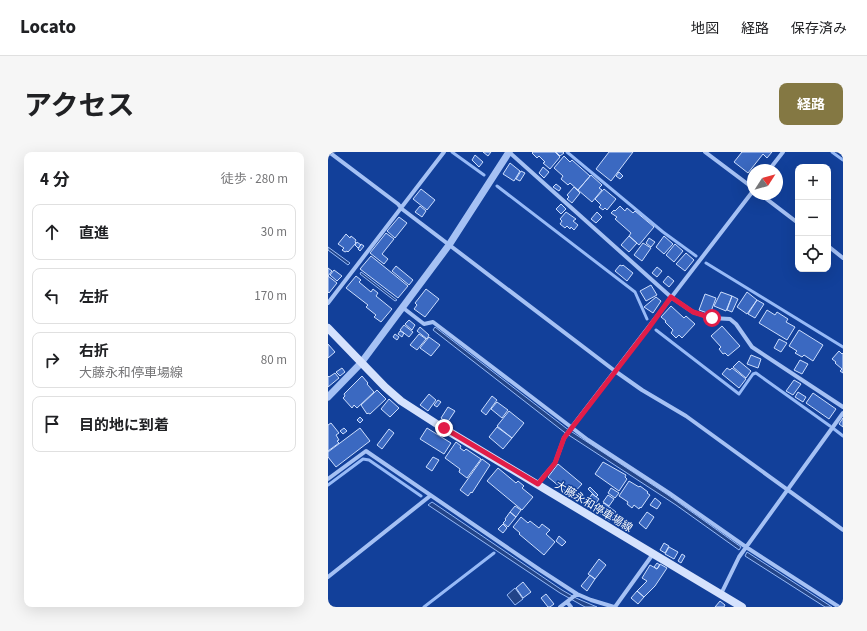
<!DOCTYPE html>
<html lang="ja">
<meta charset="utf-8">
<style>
:root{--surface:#fff;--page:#f6f6f6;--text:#202124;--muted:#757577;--line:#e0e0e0;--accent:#847843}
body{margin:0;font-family:"Source Sans 3","Noto Sans JP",sans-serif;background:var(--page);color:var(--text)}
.controls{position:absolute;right:12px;top:12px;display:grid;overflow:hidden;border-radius:8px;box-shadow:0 4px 16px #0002}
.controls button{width:36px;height:36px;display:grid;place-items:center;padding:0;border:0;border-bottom:1px solid var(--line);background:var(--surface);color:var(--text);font:20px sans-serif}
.compass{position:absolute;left:419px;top:12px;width:36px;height:36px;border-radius:50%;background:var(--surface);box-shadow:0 4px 16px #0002;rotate:54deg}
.stop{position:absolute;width:12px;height:12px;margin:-9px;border:3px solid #e11d48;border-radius:50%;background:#fff}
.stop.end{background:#e11d48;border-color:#fff;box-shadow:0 1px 4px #0008}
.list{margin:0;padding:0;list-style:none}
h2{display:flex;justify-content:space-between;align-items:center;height:52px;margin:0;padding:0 16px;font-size:17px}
h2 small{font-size:13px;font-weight:400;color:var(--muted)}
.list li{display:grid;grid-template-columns:26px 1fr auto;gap:12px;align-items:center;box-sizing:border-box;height:56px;margin:0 8px 8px;padding:0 8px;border:1px solid var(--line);border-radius:8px}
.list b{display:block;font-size:15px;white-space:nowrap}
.list p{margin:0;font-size:13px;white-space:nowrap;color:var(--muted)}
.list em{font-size:13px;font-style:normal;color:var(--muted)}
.icon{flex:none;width:22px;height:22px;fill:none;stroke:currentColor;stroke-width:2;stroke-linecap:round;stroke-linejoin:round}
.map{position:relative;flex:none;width:515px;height:455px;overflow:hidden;border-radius:8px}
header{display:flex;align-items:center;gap:24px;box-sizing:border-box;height:56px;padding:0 20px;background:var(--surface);border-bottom:1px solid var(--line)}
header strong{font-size:19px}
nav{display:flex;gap:22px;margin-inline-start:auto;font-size:14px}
.intro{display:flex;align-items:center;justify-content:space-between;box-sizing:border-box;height:96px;padding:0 24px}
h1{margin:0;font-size:28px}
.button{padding:10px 18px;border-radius:8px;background:var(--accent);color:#fff;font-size:14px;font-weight:700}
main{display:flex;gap:24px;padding:0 24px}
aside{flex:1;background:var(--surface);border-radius:8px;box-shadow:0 4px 16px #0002}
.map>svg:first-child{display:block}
.water{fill:#248;stroke:#97baf7}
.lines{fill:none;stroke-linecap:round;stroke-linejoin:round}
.stream{stroke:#97baf7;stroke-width:3}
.building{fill:#3b69c1;stroke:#cddefd}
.minor{stroke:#a5c1f4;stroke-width:4}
.tertiary{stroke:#a5c1f4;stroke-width:7}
.secondary{stroke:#d5e2fd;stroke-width:8}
.route{stroke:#e11d48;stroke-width:5}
.labels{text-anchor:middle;stroke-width:3;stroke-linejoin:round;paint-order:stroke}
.street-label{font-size:11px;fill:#fff;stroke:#12409a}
</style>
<header>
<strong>Locato</strong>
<nav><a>地図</a><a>経路</a><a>保存済み</a></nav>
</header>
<div class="intro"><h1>アクセス</h1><a class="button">経路</a></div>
<main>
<aside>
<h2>4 分<small>徒歩 · 280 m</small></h2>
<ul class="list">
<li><svg class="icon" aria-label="ahead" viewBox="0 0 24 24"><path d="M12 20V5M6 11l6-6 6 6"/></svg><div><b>直進</b></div><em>30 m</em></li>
<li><svg class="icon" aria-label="left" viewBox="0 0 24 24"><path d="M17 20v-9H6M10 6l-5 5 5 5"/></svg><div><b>左折</b></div><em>170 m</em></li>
<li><svg class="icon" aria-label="right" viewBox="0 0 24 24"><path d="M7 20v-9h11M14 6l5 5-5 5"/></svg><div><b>右折</b><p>大藤永和停車場線</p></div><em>80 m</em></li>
<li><svg class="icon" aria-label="arrive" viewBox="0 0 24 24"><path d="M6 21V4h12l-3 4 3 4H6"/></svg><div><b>目的地に到着</b></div></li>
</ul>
</aside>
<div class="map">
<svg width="515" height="455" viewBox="0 0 515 455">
<rect width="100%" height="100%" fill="#12409a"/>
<path class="water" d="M0,95L22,111L20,113L0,98Z
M33,120L69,148L67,149L32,122Z
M107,175L238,276L340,343L413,395L411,398L348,353L236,280L105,178Z
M104,350L234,438L248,446L269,455H257L232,441L100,353Z
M419,400L504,455H497L417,404Z
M187,436L195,447L187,453L179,443Z"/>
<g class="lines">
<path class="stream" d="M124,0L156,23
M239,0L335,80L368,104
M504,0L515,8
M169,34L307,140L319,167
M378,111L515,195
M328,178L411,242L425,222L428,221L502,274
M506,277L515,284
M0,333L35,307L41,308L93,344
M96,455L166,401"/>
</g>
<path class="building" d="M155,0H163L160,4Z
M205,0H227L232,5L222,17L215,11L217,10L211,4L209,6L204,1Z
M228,0H235L236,1L232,4Z
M281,0H305L283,29L268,17Z
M414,0H444L439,6L435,2L420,21L406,10Z
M147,3L155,10L151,15L144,8Z
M236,4L242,10L244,8L262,24L250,38L242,31L240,33L233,27L235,24L226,16Z
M182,11L192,19L186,29L175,22Z
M215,15L221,20L216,26L211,21Z
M193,19L197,21L192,29L188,27Z
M291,20L295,24L292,27L288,24Z
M263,23L274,33L271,36L274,38L264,50L250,38Z
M228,32L233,36L231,39L225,35Z
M246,35L252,41L244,51L239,47L241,45L239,43Z
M93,37L107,48L99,58L85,47Z
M276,37L288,47L279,58L277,56L275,58L271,55L273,53L267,47Z
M233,52L238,57L233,62L228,57Z
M92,54L98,59L94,65L87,60Z
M292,54L297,59L299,56L305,61L307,59L326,75L311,93L301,84L303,81L287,67L289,65L283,61L286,58L287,59Z
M238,60L248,67L245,69L250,73L246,78L243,75L242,77L239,74L237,76L232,72L234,69L232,67Z
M269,60L274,65L268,71L263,67Z
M71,65L79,71L67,86L59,79Z
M58,81L66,87L54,102L60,107L56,112L42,101Z
M18,82L22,86L23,84L28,88L27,90L28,91L20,100L19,99L17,100L14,98L16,96L10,92Z
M301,84L309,91L301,100L293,93Z
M336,84L345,92L336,102L328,95Z
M321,86L327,90L323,95L318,91Z
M29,90L33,93L30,96L27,93Z
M315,91L323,96L314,109L306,103Z
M33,92L36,94L32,99L30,97Z
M347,92L355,99L346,110L338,103Z
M358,101L366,108L357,119L348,112Z
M43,104L80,134L70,146L32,117Z
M292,113L294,114L295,113L305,121L299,129L287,119Z
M68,114L85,128L81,133L64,119Z
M329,115L334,119L329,125L324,121Z
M0,116L4,119L0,124Z
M6,118L14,124L9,129L2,123Z
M0,124L9,131L1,141L0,140Z
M28,124L33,128L31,130L43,140L45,137L50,141L48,144L64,157L53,170L46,165L48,163L38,155L40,153L18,136Z
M340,124L346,129L341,135L335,130Z
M323,133L329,143L318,149L312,139Z
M98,137L111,147L97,165L86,157L89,153L87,151Z
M393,140L404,144L398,159L386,154Z
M419,140L429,148L419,162L409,155Z
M377,142L388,146L382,162L371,158Z
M404,144L410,147L404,160L399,158Z
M328,145L333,149L325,161L316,155Z
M429,148L436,152L427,166L420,162Z
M343,154L356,166L358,164L367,172L354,186L351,183L348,186L343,181L345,178L337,170L338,169L333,165Z
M439,158L447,163L449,160L460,167L458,170L467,175L459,188L431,171Z
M81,168L87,173L84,178L77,172Z
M76,173L85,180L81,185L72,178Z
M394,174L412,194L400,204L397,201L395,202L391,197L393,195L383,184Z
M92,175L101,183L99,187L89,179Z
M471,178L495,193L485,209L476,203L474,205L467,201L469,199L461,194Z
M72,179L76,181L74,185L70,182Z
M67,182L71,185L69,188L65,185Z
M91,182L98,187L89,198L82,193Z
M101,185L112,193L103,204L92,196Z
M451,187L459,191L453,200L446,196Z
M0,192L7,200L0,206Z
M511,199L514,202L515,201V221L512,219L514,217L507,211L508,210L504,207Z
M423,203L433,207L430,216L419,212Z
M472,208L480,212L474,222L466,218Z
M411,209L423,219L418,226L405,215Z
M14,216L17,220L12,224L8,220Z
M399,216L402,218L404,216L418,227L411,236L394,222Z
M7,221L11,226L0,235V224L1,225Z
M34,224L40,231L39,232L46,240L29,256L26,253L24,256L15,246L17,244L16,242Z
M466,228L473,232L465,243L458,239Z
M49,238L58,247L42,262L40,261L39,262L33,253Z
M470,240L478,245L475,250L467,245Z
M485,241L508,257L501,267L478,251Z
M101,242L108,248L100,259L92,253Z
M164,244L169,248L158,263L153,259Z
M61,247L71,256L62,265L53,257Z
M110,248L113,250L109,255L106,253Z
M169,250L180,258L174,266L163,257Z
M120,255L127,259L119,271L113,266Z
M181,259L196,271L184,286L169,274Z
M32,265L35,268L32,271L29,268Z
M515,266V275L511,272Z
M3,271L11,281L8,283L11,288L9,289L11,291L0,299V273Z
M169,275L184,286L175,297L161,285Z
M16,276L19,279L15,282L12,279Z
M32,276L42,289L8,315L0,305V300Z
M99,276L123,291L116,302L92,287Z
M61,277L66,281L54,297L49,293Z
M128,290L133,294L132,296L136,299L138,297L153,307L139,326L131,320L132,317L117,306Z
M105,305L111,308L104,319L98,315Z
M154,307L162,313L144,341L143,340L140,344L132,338Z
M275,310L298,323L297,325L299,327L291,339L267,322Z
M230,312L254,332L243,344L220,325Z
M170,316L188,331L190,329L196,334L194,336L205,345L194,358L159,329Z
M301,329L311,335L312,334L320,340L319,341L322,343L313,356L312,355L311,357L306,353L304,356L299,352L300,350L291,344Z
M262,335L270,343L268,345L260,337Z
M283,336L291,341L287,346L280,341Z
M264,342L271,347L265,355L259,350Z
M280,343L286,347L281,354L275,350Z
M327,346L333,351L329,357L322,353Z
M276,351L288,360L282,369L270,360Z
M187,354L193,358L188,365L182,360Z
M182,360L188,365L180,375L175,371L178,368L177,367Z
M319,360L326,365L318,377L311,371Z
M193,365L200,371L202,369L211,376L214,372L222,378L218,382L227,390L216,403L191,382L192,381L185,375Z
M175,372L179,376L175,381L170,377Z
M231,384L238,390L234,394L228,389Z
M336,391L341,394L337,401L332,398Z
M341,395L350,400L346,407L337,402Z
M354,402L357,404L353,411L350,409Z
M271,407L278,413L267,427L260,422Z
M329,411L332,413L329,417L326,415Z
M332,412L339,416L327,434L316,445L309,439L319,429L314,426L322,413L329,417Z
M262,423L267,427L259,439L253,434Z
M195,430L203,440L195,446L188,436Z
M309,439L316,445L310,452L303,446Z
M218,442L226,452L222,455H220L213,446Z
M392,449L397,453L396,455H387Z"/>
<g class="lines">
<path class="minor" d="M1,0L70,52L74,57L287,219L314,238L358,264L515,378
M181,0L343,145L365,160L384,166L402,167L408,172L424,195L515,255
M377,0L425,36
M441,18L455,0
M432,42L470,71
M500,94L515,106
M0,151L116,0
M74,155L96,172L105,170L260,288L341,341L418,395L511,455
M0,327L38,299L212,418L249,442L263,448L286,455
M209,332L227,311L236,286L243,276L425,39
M0,425L102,344
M393,442L411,405L515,261
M239,450L243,455
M232,455L249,442
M287,455L325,402"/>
<path class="tertiary" d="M0,245L33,211L121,93L181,0"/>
<path class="secondary" d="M0,176L57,235L73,249L115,276L414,455"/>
</g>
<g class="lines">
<path class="route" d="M116,276L210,332L227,311L236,286L320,177L343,145L365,160L384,166"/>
</g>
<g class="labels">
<g class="street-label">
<text transform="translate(266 354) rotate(31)" y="4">大藤永和停車場線</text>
</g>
</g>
</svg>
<div class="controls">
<button>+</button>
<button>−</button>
<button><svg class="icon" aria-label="locate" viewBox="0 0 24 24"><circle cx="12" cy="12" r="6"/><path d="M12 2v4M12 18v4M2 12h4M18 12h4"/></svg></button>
</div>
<svg class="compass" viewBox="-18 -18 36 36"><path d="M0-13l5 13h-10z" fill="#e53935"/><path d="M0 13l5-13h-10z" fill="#757577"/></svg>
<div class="stop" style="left:384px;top:166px"></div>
<div class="stop end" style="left:116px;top:276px"></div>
</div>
</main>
